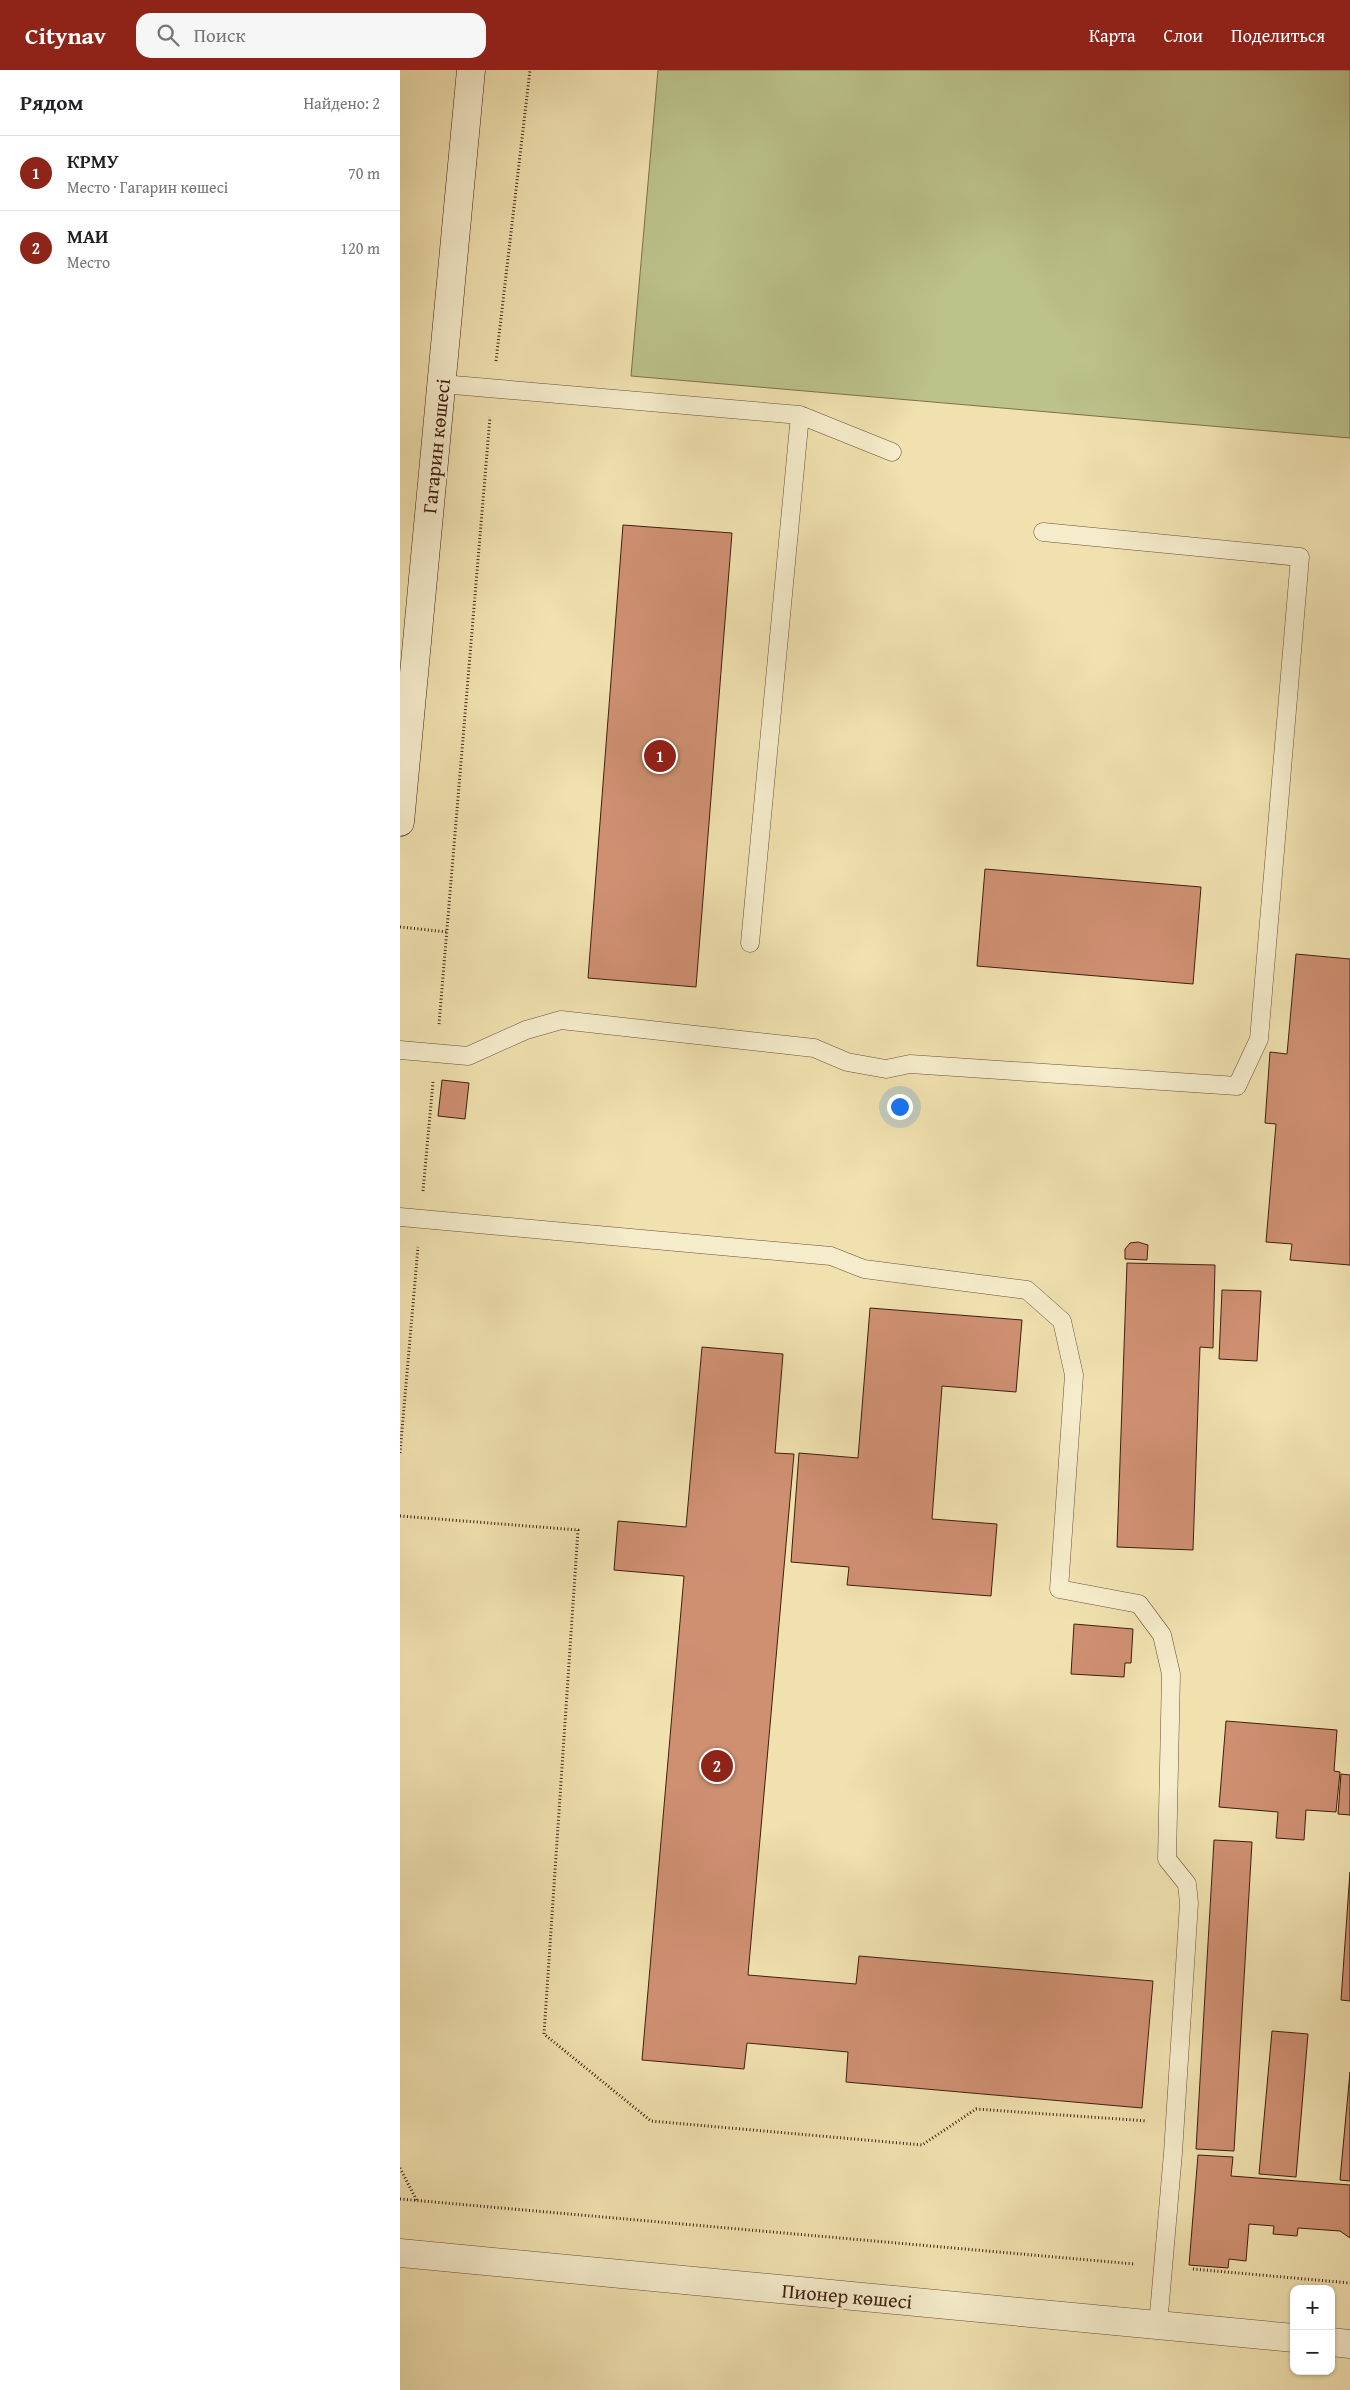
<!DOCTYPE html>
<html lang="ru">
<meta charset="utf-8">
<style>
:root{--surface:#fff;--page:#f6f6f6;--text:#202124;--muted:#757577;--line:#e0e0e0;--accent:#8f2418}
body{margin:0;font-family:"Gentium Book Plus",serif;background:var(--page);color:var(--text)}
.controls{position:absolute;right:15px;bottom:15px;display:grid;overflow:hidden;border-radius:10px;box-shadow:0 1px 4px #0004}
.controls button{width:45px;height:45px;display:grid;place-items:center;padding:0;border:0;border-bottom:1px solid var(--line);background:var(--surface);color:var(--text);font:25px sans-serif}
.you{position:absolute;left:499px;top:1036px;width:18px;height:18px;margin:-12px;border:4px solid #fff;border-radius:50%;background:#1a73e8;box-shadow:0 0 0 8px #1a73e833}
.badge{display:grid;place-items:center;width:32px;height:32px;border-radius:50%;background:var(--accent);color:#fff;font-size:16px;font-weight:700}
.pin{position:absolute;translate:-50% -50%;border:2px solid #fff;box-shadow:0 1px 5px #0006}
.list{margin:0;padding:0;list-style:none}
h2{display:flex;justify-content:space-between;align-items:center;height:65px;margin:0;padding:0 20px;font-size:21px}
h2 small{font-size:16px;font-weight:400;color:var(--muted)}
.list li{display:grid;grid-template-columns:32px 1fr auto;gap:15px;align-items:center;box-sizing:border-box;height:75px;padding:0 20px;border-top:1px solid var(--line)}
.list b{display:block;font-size:19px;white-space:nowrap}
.list p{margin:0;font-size:16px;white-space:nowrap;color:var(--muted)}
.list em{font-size:16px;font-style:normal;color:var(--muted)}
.icon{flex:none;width:28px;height:28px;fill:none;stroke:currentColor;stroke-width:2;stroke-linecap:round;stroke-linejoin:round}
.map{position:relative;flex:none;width:950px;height:2320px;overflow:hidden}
header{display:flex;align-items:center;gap:30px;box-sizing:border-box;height:70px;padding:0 25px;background:var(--accent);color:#fff}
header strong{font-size:24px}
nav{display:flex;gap:28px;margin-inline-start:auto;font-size:18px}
.search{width:350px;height:45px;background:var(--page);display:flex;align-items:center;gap:12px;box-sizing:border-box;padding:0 18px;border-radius:15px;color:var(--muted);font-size:19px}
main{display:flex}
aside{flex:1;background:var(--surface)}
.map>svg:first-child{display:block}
.green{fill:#bbc28a;stroke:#7d704d}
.building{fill:#cf9072;stroke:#3f1e10}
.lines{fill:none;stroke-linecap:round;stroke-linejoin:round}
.lane-casing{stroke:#6b4f38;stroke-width:19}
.street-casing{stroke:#6b4f38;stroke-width:29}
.secondary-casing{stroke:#3f1e10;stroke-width:29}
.path{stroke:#3f1e10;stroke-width:3;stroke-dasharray:1 2.5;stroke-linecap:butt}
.lane{stroke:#f5eccb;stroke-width:18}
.street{stroke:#f5eccb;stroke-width:28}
.secondary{stroke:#f5eccb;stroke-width:28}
.labels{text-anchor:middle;stroke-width:5;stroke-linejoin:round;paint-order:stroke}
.street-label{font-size:20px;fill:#3f1e10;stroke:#f5eccb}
</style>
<header>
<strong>Citynav</strong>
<div class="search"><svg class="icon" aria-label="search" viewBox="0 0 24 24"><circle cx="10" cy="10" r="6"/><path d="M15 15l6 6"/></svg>Поиск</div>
<nav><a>Карта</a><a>Слои</a><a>Поделиться</a></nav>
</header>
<main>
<aside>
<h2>Рядом<small>Найдено: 2</small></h2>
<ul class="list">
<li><span class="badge">1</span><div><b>КРМУ</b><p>Место · Гагарин көшесі</p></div><em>70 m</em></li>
<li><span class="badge">2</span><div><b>МАИ</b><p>Место</p></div><em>120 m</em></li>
</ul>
</aside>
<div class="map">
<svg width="950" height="2320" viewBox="0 0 950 2320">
<rect width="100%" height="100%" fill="#f0e1af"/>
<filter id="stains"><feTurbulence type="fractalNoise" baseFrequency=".004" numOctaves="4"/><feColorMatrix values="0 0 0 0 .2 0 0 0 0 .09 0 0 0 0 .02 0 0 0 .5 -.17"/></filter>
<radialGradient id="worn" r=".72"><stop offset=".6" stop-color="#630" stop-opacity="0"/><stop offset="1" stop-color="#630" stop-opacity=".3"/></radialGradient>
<path class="green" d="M258,0H950V368L231,306Z"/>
<path class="building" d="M223,455L332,463L296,917L188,908Z
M585,799L801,817L793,914L577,896Z
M896,884L950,889V1195L890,1190L892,1174L866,1172L876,1054L865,1053L870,982L887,984Z
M42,1010L69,1013L65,1049L38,1046Z
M738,1172L748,1175L747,1190L725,1189V1179L730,1173Z
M727,1193L815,1195L813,1278L800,1277L793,1480L717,1477Z
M822,1220L861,1221L857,1291L819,1289Z
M470,1238L622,1250L616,1322L542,1316L532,1449L597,1454L591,1526L447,1515L449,1497L391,1492L399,1383L458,1388Z
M302,1277L383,1284L375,1383L394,1384L348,1905L456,1914L459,1886L753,1911L742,2038L446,2012L448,1982L347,1973L344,1999L242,1990L284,1506L214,1500L218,1451L286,1457Z
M674,1554L733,1559L731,1593H725L724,1607L671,1604Z
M826,1651L937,1660L934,1701L940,1702L936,1742L906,1740L904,1770L876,1768L878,1742L819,1737Z
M941,1704L950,1705V1745L938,1744Z
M814,1770L852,1772L834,2081L796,2079Z
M950,1802V1931L941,1930Z
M872,1961L908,1964L896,2107L859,2104Z
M950,2002V2111L940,2110Z
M798,2085L833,2087L831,2106L950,2115V2168L940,2161L898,2158L897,2166L873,2164L874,2156L849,2154L846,2191L829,2189L828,2198L789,2195Z"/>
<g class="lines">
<defs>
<path id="lane" d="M42,314L400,345L350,873
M400,345L492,382
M0,980L68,986L126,960L161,950L414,978L447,992L486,999L510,994L837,1016L859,969L900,487L643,462
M0,1147L431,1186L464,1199L627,1220L662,1251L674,1305L659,1519L739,1534L762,1565L771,1604L767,1789L787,1814L789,1833L773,2083L758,2255"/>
<path id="street" d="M0,2183L894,2268
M931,2272L950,2274"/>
<path id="secondary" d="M0,752L71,0"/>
</defs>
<use href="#lane" class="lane-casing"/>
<use href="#street" class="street-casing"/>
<use href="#secondary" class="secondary-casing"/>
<path class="path" d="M96,291L130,0
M0,857L47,862
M39,954L90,347
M23,1121L33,1012
M0,1383L18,1177
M0,1446L178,1460L144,1964L251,2051L522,2075L576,2039L747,2051
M0,2098L17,2131
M0,2129L734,2194
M793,2199L950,2213"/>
<use href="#lane" class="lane"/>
<use href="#street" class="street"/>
<use href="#secondary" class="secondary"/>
</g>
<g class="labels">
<g class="street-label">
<text transform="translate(36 376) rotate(-84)" y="7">Гагарин көшесі</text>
<text transform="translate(447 2226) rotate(5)" y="7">Пионер көшесі</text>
</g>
</g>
<rect width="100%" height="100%" filter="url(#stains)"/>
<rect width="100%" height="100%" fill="url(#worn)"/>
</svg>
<div class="controls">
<button>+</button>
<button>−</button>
</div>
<div class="you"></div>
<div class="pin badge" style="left:260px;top:686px">1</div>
<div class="pin badge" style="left:317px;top:1696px">2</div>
</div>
</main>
